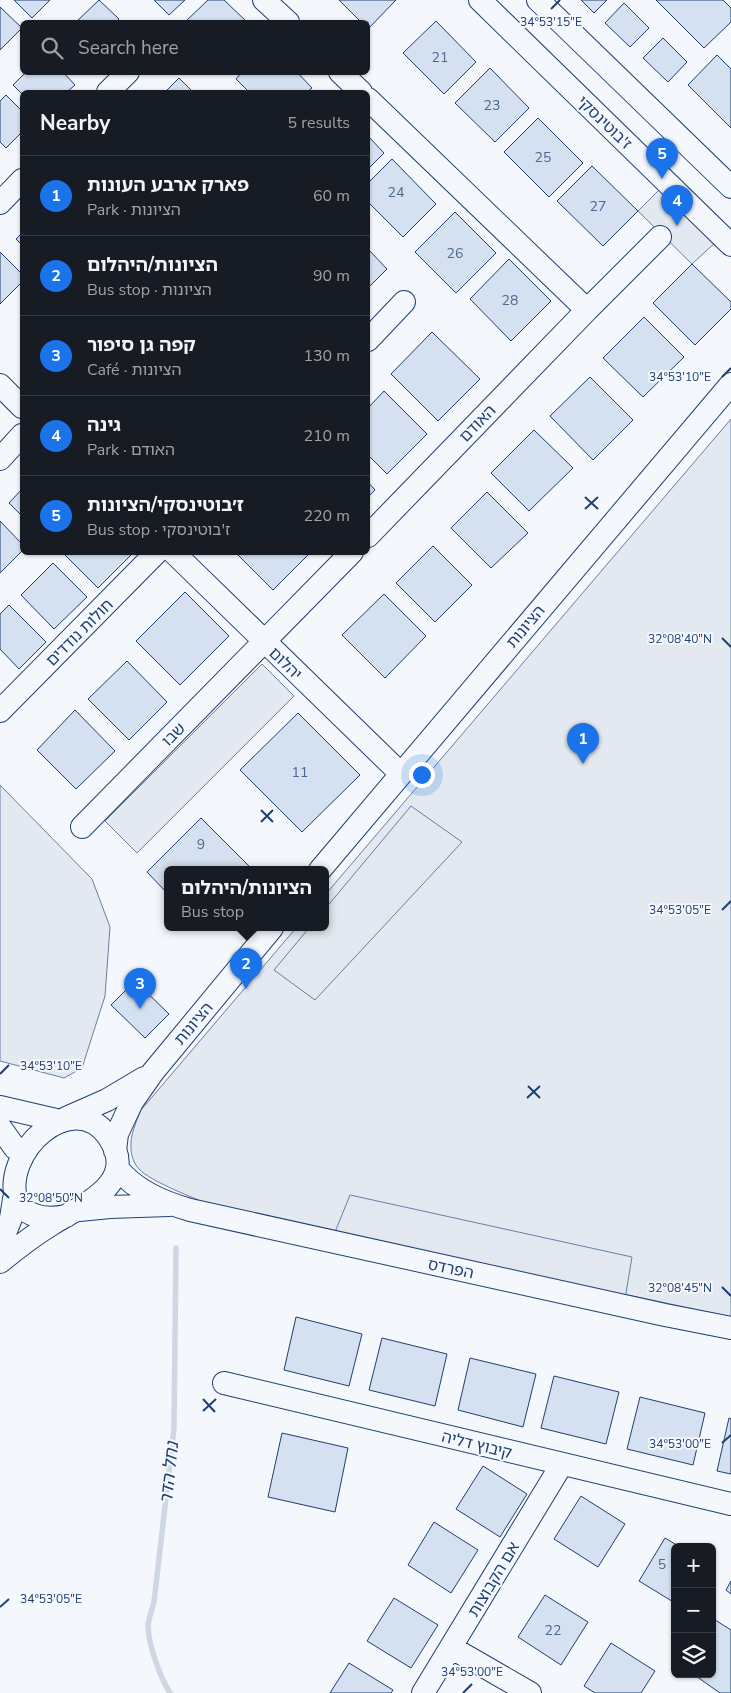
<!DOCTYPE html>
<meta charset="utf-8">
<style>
:root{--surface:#171b24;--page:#20242c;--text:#f1f3f6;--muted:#9ea1a6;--line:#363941;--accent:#1a73e8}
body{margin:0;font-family:"Nunito Sans","Noto Sans Hebrew",sans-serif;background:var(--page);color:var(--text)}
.controls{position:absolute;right:15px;bottom:15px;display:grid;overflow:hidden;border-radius:8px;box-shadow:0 1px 4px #0004}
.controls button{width:45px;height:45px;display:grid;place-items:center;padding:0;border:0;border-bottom:1px solid var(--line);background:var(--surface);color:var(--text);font:25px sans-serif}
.you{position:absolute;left:421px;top:774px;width:18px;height:18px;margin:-12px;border:4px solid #fff;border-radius:50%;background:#1a73e8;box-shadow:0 0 0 8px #1a73e833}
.badge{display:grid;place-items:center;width:32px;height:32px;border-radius:50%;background:var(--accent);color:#fff;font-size:16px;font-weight:700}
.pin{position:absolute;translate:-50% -41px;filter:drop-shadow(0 1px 2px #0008)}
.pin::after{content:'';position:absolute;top:26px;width:18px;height:15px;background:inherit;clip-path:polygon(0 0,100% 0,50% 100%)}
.popup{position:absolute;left:164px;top:866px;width:165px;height:65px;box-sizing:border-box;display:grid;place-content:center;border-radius:8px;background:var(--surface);filter:drop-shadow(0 1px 4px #0005);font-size:16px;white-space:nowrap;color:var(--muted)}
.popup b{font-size:19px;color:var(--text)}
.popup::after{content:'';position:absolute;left:50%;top:100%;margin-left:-10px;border:10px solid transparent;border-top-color:var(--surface)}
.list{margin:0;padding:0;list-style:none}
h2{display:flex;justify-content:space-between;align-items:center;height:65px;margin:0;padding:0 20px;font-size:21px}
h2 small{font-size:16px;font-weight:400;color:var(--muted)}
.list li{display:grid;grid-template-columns:32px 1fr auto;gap:15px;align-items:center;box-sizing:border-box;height:80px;padding:0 20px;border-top:1px solid var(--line)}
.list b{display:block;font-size:19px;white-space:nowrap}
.list p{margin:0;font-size:16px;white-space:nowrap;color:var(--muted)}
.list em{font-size:16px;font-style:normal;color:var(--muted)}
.icon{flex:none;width:28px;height:28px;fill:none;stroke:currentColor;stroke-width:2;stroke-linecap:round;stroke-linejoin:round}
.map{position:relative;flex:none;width:731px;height:1693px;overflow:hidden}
.search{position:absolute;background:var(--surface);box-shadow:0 1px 4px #0004;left:20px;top:20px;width:350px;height:55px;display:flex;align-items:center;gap:12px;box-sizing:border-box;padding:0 18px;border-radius:8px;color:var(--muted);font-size:19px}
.panel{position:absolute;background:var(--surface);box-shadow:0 1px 4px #0004;left:20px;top:90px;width:350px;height:465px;border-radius:8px}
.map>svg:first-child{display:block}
.green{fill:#e3e9f0;stroke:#687fa3}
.parking{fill:#e3e8f0;stroke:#687fa3}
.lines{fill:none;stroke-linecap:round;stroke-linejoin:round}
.stream{stroke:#cfd7e4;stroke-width:5.5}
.building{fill:#d5e0f0;stroke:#1d3f73}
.minor-casing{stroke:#1d3f73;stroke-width:24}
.minor{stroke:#f4f7fb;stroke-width:22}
.ticks{fill:none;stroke:#1d3f73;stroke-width:2}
.labels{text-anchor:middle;stroke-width:4;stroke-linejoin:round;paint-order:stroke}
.number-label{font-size:14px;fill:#4b6792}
.street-label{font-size:16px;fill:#1d3f73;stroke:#f4f7fb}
.water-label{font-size:18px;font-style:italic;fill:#1d3f73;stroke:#f4f7fb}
.ticks-label{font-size:12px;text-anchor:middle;fill:#1d3f73;stroke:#f4f7fb;stroke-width:4;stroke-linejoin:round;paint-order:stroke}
</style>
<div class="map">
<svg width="731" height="1693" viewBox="0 0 731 1693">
<rect width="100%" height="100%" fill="#f4f7fb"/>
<path class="green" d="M662,187L717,241L692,264L638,211Z
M731,419V1317L212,1206C195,1198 151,1182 139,1169C134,1164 131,1155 131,1148C130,1135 136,1122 141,1110L296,928H325V895Z
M262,664L294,696L137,853L105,821Z
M0,785L92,879L110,927L105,996L82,1068L64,1078L0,1061Z"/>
<path class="parking" d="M411,806L462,842L315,1000L274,970L309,928H325V909Z
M350,1195L632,1257L625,1299L335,1232Z"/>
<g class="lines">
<path class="stream" d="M170,1693C160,1677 148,1644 148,1625C149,1618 152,1609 154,1602L174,1428L176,1248"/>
</g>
<path class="building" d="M14,0H50L32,18Z
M99,0L119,19L116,22H76Z
M154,0H185L169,15Z
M208,0H224L247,22H185Z
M339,0H396L368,29V22H361Z
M581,0H607L594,13Z
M656,0H723L731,8V22L704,48Z
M624,3L649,28L630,47L605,23Z
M0,7L22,28L0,50Z
M436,21L476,62L444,94L403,53Z
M663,38L687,62L668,82L643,58Z
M717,55L731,69V128L688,85Z
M490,68L529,108L495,142L455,103Z
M26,72H63L75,85L67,92L22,94L13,85Z
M242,72H297L312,88L307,92H249L236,79Z
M179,78L193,92H165Z
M6,95L22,111V132L6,148L0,142V101Z
M538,118L583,163L549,197L504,152Z
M368,136L384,153L368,169Z
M392,159L436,204L403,237L368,202V183Z
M592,166L638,211L603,246L557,201Z
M455,212L496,253L456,293L415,252Z
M22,233V245L16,239Z
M368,249L387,269L368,288Z
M0,252L22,274V282L0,304Z
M509,259L551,301L511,341L470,299Z
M692,264L731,302V309L695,345L653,303Z
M644,317L684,357L643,397L603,358Z
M432,332L480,379L438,421L391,374Z
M590,377L633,420L593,460L550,416Z
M384,391L427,434L387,474L368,455V408Z
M534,430L573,468L529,511L491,473Z
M368,482L375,490L368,497Z
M22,489V516L9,503Z
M487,492L528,533L491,568L451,528Z
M0,521L22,544V551L0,573Z
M433,546L472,585L435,622L396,583Z
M62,552H129L131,555L98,588Z
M235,552H311L273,590Z
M53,563L87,597L54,629L21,595Z
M185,592L229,636L180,685L136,641Z
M384,594L426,636L385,678L342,635Z
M9,605L46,642L19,669L0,649V614Z
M127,661L167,702L129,740L88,699Z
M75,710L115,751L76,789L37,750Z
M298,713L360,775L302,832L240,770Z
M201,818L253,870H167V893L147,872Z
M135,981L169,1014L145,1038L111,1005Z
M296,1317L362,1334L349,1386L284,1370Z
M382,1338L447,1354L435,1406L369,1390Z
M470,1358L536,1374L523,1427L458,1410Z
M554,1376L619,1392L606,1444L541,1428Z
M640,1397L705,1413L693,1465L627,1449Z
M729,1418L731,1419V1474L717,1471Z
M282,1433L348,1448L335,1512L268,1497Z
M483,1466L527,1494L500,1537L456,1509Z
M581,1496L625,1524L598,1567L554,1539Z
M434,1522L478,1550L451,1593L408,1565Z
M665,1538L680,1547H675V1603L639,1581Z
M731,1581V1594L726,1590Z
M545,1595L588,1622L561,1665L518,1637Z
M394,1598L438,1625L411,1668L367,1641Z
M712,1618L731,1630V1693H720L693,1674H712Z
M611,1643L655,1671L641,1693H595L584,1686Z
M349,1663L393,1690L391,1693H330Z"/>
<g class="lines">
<defs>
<path id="minor" d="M264,0L288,22
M480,0L731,245
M538,0L731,187
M340,72L361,92
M108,92L128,72
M368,99L587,310L368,536
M0,203L22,180
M587,310L660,237
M368,340L404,302
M0,385L22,407
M0,459L22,435
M173,552L400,773
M0,711L157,552
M82,827L352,552
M320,870L731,384
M0,1107L56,1120
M66,1118L107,1100L144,1078
M0,1127L15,1148
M115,1151L117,1134L132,1102L153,1072L272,928
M118,1169C136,1191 163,1202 190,1210L665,1315L731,1328
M79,1210L110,1207L169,1205
M0,1246L11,1218L14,1199
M0,1262C17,1248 34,1235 52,1224C84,1204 140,1183 108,1136C73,1087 0,1151 17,1203C30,1218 48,1220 66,1216
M224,1383L731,1504
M452,1648L530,1693
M423,1693L562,1464"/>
</defs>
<use href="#minor" class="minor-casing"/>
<use href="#minor" class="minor"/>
</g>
<path class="ticks" d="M551,9L560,0M722,377L731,368M585,497L598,509M585,509L598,497M722,638L731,647M261,810L273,822M261,822L273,810M722,910L731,901M0,1074L9,1065M528,1086L540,1098M527,1098L540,1086M0,1189L9,1198M722,1287L731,1296M203,1399L215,1412M203,1411L216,1399M722,1443L731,1435M0,1607L9,1599M463,1693L472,1684"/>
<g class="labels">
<g class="number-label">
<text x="440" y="62">21</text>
<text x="492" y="110">23</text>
<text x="543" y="162">25</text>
<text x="396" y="197">24</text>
<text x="598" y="211">27</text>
<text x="455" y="258">26</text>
<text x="510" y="305">28</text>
<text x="300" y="777">11</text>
<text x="201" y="849">9</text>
<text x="662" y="1569">5</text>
<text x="553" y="1635">22</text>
</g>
<g class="street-label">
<text transform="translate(605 122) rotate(44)" y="6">ז'בוטינסקי</text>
<text transform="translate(477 423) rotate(-46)" y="6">האודם</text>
<text transform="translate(525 626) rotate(-50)" y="6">הציונות</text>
<text transform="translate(79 632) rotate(-45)" y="6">חולות נודדים</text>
<text transform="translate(286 663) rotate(44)" y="6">יהלום</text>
<text transform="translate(173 734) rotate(-45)" y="6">שבו</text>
<text transform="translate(193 1023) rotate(-50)" y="6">הציונות</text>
<text transform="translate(451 1268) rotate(12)" y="6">הפרדס</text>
<text transform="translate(477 1444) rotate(14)" y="6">קיבוץ דליה</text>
<text transform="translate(493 1579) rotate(-59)" y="6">אם הקבוצות</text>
</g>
<g class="water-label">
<text transform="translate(169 1473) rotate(-84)" y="6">נחל הדר</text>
</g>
</g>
<g class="ticks-label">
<text x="551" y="26">34°53'15"E</text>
<text x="680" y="381">34°53'10"E</text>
<text x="680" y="643">32°08'40"N</text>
<text x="680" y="914">34°53'05"E</text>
<text x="51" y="1070">34°53'10"E</text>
<text x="51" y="1202">32°08'50"N</text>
<text x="680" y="1292">32°08'45"N</text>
<text x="680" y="1448">34°53'00"E</text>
<text x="51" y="1603">34°53'05"E</text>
<text x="472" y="1676">34°53'00"E</text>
</g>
</svg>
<div class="controls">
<button>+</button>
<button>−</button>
<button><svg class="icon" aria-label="layers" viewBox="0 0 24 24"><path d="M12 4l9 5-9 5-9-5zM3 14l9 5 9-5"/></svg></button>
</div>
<div class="you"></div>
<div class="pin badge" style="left:583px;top:764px">1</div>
<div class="pin badge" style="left:246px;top:989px">2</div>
<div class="popup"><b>הציונות/היהלום</b>Bus stop</div>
<div class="pin badge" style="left:140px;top:1009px">3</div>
<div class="pin badge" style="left:677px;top:226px">4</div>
<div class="pin badge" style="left:662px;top:179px">5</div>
<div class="search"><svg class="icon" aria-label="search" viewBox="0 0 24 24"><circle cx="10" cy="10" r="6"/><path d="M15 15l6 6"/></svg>Search here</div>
<section class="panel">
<h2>Nearby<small>5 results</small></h2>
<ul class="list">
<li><span class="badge">1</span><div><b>פארק ארבע העונות</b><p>Park · הציונות</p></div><em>60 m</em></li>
<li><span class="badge">2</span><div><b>הציונות/היהלום</b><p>Bus stop · הציונות</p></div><em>90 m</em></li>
<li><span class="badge">3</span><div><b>קפה גן סיפור</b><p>Café · הציונות</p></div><em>130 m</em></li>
<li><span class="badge">4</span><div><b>גינה</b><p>Park · האודם</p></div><em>210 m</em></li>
<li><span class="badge">5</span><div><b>ז׳בוטינסקי/הציונות</b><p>Bus stop · ז'בוטינסקי</p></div><em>220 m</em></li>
</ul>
</section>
</div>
